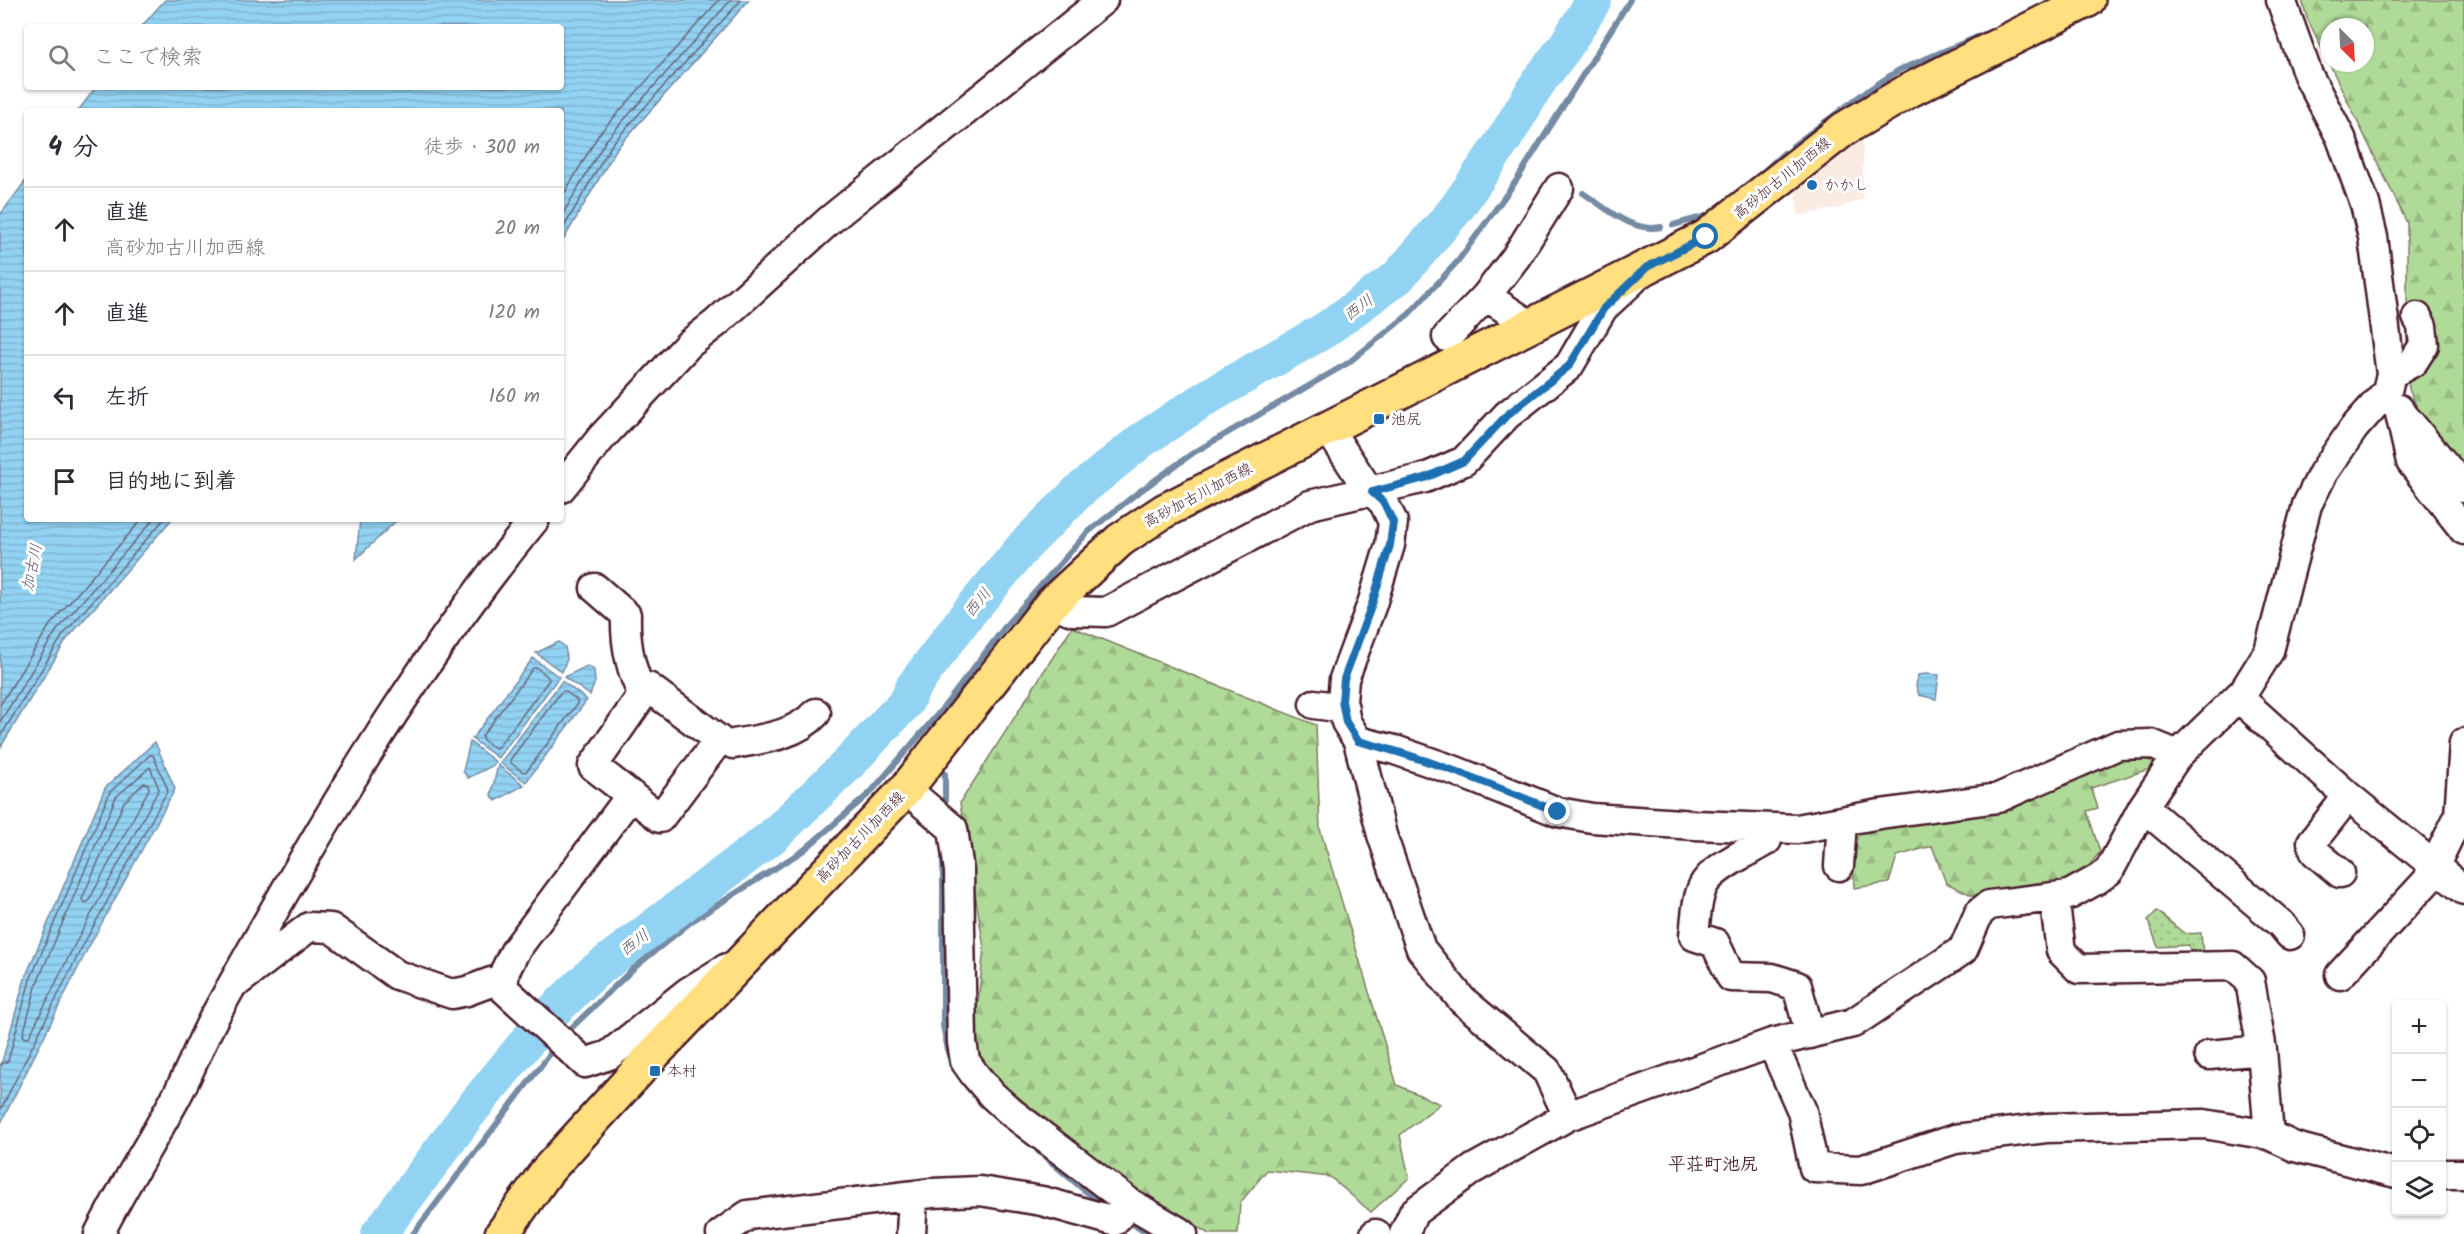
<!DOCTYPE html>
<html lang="ja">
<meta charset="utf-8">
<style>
:root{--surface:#fff;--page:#f7f7f7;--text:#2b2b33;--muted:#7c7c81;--line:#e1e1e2}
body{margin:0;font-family:Kalam,"Klee One",sans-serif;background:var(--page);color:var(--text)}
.controls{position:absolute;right:18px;bottom:18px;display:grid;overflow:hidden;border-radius:6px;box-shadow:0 2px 4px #0004}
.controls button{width:54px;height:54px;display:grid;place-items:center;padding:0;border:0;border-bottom:2px solid var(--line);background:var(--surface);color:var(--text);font:30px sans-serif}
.compass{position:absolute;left:2320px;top:18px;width:54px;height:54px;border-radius:50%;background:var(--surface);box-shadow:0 2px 4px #0004;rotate:156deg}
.stop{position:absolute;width:18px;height:18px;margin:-14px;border:4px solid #1f6fb2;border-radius:50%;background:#fff}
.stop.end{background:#1f6fb2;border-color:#fff;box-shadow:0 2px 6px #0008}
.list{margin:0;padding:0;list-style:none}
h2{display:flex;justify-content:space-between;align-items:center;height:78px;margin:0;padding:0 24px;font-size:26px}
h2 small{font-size:20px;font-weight:400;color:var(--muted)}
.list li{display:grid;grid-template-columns:39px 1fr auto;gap:18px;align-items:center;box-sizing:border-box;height:84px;padding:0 24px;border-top:2px solid var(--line)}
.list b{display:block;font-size:22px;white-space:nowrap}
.list p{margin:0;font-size:20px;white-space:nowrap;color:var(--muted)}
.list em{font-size:20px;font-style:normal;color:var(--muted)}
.icon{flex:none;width:33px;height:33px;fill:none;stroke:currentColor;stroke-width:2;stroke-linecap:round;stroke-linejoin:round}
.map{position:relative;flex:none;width:2464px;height:1234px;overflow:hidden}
.search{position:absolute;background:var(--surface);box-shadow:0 2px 4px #0004;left:24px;top:24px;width:540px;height:66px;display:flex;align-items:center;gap:15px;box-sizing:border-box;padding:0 21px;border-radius:6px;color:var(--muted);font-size:22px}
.panel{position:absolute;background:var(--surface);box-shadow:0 2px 4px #0004;left:24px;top:108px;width:540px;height:414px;border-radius:6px}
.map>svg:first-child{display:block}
.built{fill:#fbece3}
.forest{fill:url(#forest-firs);stroke:#7d7c62;stroke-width:1.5;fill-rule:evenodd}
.park{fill:url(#park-dots);stroke:#7d7c62;stroke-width:1.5}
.water{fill:url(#water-rules);stroke:#758aa3;stroke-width:1.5}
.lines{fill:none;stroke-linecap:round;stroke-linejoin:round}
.shore{stroke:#67677b;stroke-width:1.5}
.stream{stroke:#758aa3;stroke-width:6}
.river{stroke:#92d2f3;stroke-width:36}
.minor-casing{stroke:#4a1f2b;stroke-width:33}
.major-casing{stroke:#4a1f2b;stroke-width:38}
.minor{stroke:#fff;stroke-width:28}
.major{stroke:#ffdf80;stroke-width:33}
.route{stroke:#1f6fb2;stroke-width:8}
.poi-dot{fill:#1f6fb2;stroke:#fff;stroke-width:2}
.labels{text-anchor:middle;stroke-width:6;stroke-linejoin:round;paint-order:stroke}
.street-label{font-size:15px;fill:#4a1f2b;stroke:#fff}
.poi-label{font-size:15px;fill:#4a1f2b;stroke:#fff;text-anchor:start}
.water-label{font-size:16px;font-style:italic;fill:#605567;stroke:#fff}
.quarter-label{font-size:18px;font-weight:bold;fill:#4a1f2b;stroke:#fff}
</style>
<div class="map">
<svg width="2464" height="1234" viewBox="0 0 2464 1234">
<defs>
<pattern id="forest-firs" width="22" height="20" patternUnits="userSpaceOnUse" patternTransform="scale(1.5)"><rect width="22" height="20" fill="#b0da98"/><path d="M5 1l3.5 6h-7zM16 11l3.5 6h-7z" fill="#99bb83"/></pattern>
<pattern id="park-dots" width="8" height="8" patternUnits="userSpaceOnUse" patternTransform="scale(1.5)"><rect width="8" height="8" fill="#b0da98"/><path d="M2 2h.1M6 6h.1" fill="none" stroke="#99bb83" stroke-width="1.8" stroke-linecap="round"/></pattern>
<pattern id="water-rules" width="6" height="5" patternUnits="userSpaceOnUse" patternTransform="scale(1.5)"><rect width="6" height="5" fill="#92d2f3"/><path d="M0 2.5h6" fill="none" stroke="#7fb4d0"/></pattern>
</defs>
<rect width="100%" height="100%" fill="#fff"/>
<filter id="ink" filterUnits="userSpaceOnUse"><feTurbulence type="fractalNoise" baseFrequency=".0167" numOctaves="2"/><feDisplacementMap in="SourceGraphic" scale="12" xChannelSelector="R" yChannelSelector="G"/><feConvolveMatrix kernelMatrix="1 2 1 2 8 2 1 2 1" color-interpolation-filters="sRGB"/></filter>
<g filter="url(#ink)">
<path class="built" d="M1863,136V199L1842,207L1798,216L1795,186Z"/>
<path class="forest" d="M2302,0H2464V520L2409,389L2407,370V223L2307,18ZM2329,27H2365V63H2329Z
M1072,627L1316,725L1320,829L1397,1085L1440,1104L1400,1135L1409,1178L1371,1212L1330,1177L1267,1170L1240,1203L1238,1234H1209L1144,1195L986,1072L974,1038L984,948L960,803Z
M2138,749L2161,757L2159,766L2091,788L2098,808L2087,811L2100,852L2079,878L1980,899L1946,883L1932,846L1897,856L1889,883L1854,888L1851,826Z"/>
<path class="park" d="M2157,911L2185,934L2201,933L2203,955L2191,956L2189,945L2158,947L2148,920Z"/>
<path class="water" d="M165,0H749L617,148L561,244V111H78L96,87H561V27H141Z
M27,179V519H172L67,639L0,748V215Z
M360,519H398L356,559Z
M559,642L565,647L567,659L562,672L536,653Z
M533,658L559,677L498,758L472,739Z
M587,666L594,670L595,682L590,695L564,677Z
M1926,674L1939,675L1936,699L1919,695L1916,686L1918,675Z
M562,681L587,700L526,782L500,763Z
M155,742L175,789L86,952L0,1125V1069L25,978L105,788Z
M470,742L496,762L492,766L468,778L463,771Z
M498,765L524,785L496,801L491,795Z"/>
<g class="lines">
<path class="shore" d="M561,199L599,134L719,0
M561,217L606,140L731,0
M561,232L612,144L741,0
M533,668H537L548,677L549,680L498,747L495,748L483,740L482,736Z
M565,691L577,700V704L527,771L523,772L511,763L510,760L561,692Z
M0,705L50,625L142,519
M0,722L57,630L154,519
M0,737L63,635L164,519
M150,767L159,789L74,946L29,1037L25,1038L23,1035L37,983L116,797Z
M144,783L148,784L149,789L88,902L84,903L82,899L124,802Z
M0,1065L8,1061L30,980L110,792L150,755H153L168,790L81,949L0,1111"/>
<path class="stream" d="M1793,146L1864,93L1899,70L1989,32
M1762,173L1784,153
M1583,193C1606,208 1632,233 1661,227
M1673,225L1710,215
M945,809V774
M943,855V1026L951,1065L958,1072
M564,1035L634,968L692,921L804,850L871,792L943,708L1007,624L1087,533L1136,494L1193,453L1348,363L1409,314L1458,261L1516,181L1630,0
M1038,1151L1084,1190L1107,1206
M1126,1219L1147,1234
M413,1234L556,1046"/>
<path class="river" d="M379,1234L471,1110L547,1017L594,972L773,836L849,763L906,702L913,687L966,616L1025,545L1079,491L1142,440L1206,398L1325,330L1398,277L1456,209L1505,138L1539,81L1565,47L1594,0"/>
<defs>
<path id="minor" d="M1486,296L1530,325
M1447,337L1486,296L1516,257L1559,188
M2391,374L2413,362L2424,345L2422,326L2417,317
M2399,409L2411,462L2464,530
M2404,416L2464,488
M1327,427L1364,483L1384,503L1393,522L1390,545L1372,604L1344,679L1342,701L1346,722L1358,741L1382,835L1421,949L1462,1000L1547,1071L1568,1116
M561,488L602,437L689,344L716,323L831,219L1103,0
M595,588L626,615C625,643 630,669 643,695
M1052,603L1072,611L1106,612L1310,505L1425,478L1464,461L1507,415L1569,366L1603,308L1633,280
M648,687L719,740L660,818L593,766Z
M2238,697L2348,796L2464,890
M1314,704L1344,708
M1358,741L1395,750L1453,770L1558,812L1592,818L1695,825L1797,829L1880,814L1998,798L2118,745L2151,744L2178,755
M733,744C762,739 795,736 816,713
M906,789L953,829L959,871L962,1042L965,1061L975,1075L992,1095L1012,1113L1130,1203L1183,1234
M631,795L515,951L505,971L503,988L585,1063L609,1055L688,992L727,968
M2143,807L2281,924L2290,935
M1769,828L1767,840C1749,852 1712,867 1703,886C1696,901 1696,920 1694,936L1715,943L1731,977L1772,978L1797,986L1810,1034
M1839,866L1842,821
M2340,873L2315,852L2312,842L2348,796
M2054,897L2061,951L2079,969L2233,966L2250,981L2262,1050L2269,1135
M2340,975L2427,881L2459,816L2464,743
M240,980L309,927L331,928L397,975L452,994L467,991L491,982
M1772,1043L1802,1111L1814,1168L1861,1170L1955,1139L2046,1128L2204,1124L2269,1135L2295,1147L2396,1173
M2209,1055L2262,1050
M2442,1174H2464
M99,1234C122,1188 150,1145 175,1099C190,1072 201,1041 216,1014C311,842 410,671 535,519
M721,1234L748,1215L932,1193L980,1191L1042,1201L1114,1221L1130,1203
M911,1234L913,1196
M1375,1234H1376
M1404,1234L1414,1212L1473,1169L1568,1116L1772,1043L1853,1023L1963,950L1979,913L1989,905L2069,895L2098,879L2109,871L2143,807L2178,755L2244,691L2269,651L2307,505L2323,473L2354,428L2387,391L2391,374L2373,237L2365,204L2341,138L2308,75L2281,0"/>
<path id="major" d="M502,1234L547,1171L650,1058L906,789L1052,603L1120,540L1164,511L1706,237L1844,129L1908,91L2088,0"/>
</defs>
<use href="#minor" class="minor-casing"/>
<use href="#major" class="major-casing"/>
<use href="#minor" class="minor"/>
<use href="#major" class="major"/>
</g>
</g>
<g class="lines" filter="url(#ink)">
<path class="route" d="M1558,812C1492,785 1427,758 1358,741L1346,722L1342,701L1344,679L1372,604L1390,545L1393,522L1384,503L1372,492L1425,478L1464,461L1507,415L1569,366L1604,308L1647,267L1706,237"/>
</g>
<g class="poi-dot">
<circle cx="1812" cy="185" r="6"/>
<rect x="1373" y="413" width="12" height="12" rx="3"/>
<rect x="649" y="1065" width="12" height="12" rx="3"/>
</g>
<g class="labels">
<g class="street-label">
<text transform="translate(1782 178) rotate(-39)" y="5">高砂加古川加西線</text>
<text transform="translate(1198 495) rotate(-28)" y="5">高砂加古川加西線</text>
<text transform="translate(860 837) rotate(-46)" y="5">高砂加古川加西線</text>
</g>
<g class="poi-label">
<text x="1824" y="190">かかし</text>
<text x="1391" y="424">池尻</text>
<text x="667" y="1076">本村</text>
</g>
<g class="water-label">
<text transform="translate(1358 307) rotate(-37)" y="6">西川</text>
<text transform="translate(31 567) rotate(-78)" y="6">加古川</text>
<text transform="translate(977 602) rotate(-51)" y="6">西川</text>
<text transform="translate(634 942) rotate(-37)" y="6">西川</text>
</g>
<g class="quarter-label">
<text x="1713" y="1170">平荘町池尻</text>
</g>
</g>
</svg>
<div class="controls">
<button>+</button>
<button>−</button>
<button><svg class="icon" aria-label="locate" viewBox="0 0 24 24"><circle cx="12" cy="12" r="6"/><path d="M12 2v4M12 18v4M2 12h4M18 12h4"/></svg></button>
<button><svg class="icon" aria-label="layers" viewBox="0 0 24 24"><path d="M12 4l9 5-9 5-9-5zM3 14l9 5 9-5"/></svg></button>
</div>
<svg class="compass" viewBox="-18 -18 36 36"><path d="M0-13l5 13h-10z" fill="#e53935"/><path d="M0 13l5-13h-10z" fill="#7c7c81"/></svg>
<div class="stop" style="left:1706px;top:237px"></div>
<div class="stop end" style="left:1558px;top:812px"></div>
<div class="search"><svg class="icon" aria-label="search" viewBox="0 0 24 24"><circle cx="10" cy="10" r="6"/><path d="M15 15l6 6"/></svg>ここで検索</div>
<section class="panel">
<h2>4 分<small>徒歩 · 300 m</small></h2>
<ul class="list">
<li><svg class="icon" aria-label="ahead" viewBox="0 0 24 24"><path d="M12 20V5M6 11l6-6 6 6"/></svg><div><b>直進</b><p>高砂加古川加西線</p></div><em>20 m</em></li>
<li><svg class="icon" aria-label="ahead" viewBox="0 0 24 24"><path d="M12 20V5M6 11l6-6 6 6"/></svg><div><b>直進</b></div><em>120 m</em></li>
<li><svg class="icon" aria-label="left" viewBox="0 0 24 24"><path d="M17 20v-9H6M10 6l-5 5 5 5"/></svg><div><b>左折</b></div><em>160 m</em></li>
<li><svg class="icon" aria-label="arrive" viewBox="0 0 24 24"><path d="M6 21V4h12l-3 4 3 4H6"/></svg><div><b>目的地に到着</b></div></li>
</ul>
</section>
</div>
